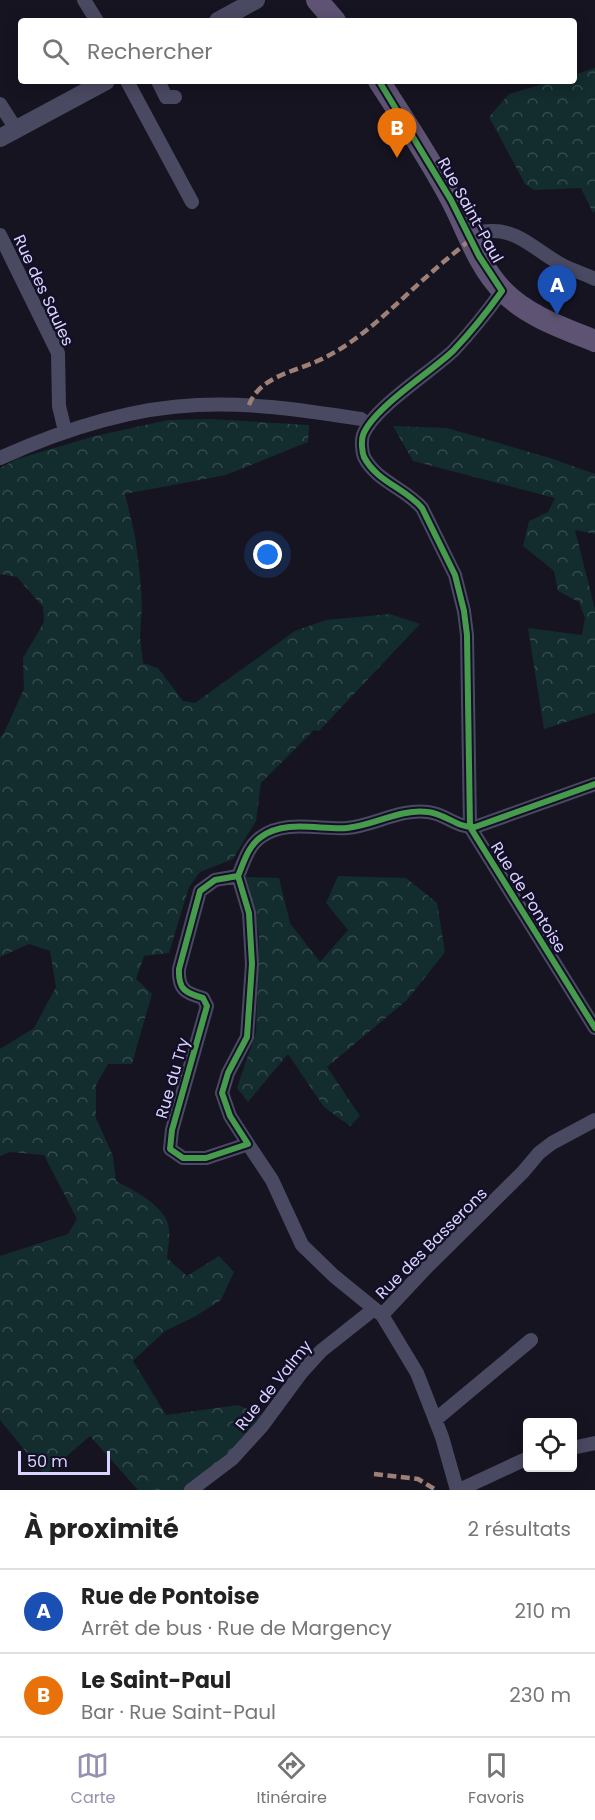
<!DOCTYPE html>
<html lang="fr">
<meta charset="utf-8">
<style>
:root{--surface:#fff;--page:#f2f2f2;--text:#222;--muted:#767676;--line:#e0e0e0;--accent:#9591b1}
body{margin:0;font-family:Poppins,sans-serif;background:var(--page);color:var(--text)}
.controls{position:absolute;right:18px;bottom:18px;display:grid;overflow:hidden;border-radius:6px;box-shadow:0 3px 15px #0003}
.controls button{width:54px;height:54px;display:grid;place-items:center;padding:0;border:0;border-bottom:2px solid var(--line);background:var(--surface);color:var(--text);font:30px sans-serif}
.scale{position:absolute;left:18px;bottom:15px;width:92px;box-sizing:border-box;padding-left:6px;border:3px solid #d9d4ff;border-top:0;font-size:16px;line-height:21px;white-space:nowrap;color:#d9d4ff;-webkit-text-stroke:4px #130f26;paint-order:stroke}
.you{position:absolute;left:268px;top:555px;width:21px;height:21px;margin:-15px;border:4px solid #fff;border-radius:50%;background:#1a73e8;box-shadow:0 0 0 9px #1a73e833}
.badge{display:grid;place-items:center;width:39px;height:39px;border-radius:50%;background:var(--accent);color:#fff;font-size:20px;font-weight:700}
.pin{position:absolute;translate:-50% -50px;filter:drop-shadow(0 2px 3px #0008)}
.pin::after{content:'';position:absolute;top:32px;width:21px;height:18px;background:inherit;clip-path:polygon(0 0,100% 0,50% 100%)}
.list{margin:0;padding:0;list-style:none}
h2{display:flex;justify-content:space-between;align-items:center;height:78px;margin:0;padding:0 24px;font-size:26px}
h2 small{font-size:20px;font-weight:400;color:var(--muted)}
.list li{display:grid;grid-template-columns:39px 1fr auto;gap:18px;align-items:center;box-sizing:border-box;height:84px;padding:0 24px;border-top:2px solid var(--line)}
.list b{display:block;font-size:22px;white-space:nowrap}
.list p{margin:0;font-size:20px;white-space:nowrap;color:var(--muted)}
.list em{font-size:20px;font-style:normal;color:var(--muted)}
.icon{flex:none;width:33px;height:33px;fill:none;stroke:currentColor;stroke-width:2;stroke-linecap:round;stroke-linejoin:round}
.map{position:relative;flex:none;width:595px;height:1490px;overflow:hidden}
.search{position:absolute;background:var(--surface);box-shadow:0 3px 15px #0003;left:18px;right:18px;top:18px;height:66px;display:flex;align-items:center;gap:15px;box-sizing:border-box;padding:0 21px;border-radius:6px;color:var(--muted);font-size:22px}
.sheet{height:246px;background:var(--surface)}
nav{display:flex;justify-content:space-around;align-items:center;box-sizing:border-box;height:84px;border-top:2px solid var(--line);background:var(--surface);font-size:16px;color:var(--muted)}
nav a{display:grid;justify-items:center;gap:3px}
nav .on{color:var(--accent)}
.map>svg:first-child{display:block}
.forest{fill:url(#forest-crowns)}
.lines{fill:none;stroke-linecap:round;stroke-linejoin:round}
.minor{stroke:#4a4962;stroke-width:14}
.tertiary{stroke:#4a4962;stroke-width:18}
.primary{stroke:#5e5373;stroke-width:22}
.quiet{stroke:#9e8076;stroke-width:4.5;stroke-dasharray:9 4.5;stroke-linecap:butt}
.cycleway-casing{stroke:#130f26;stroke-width:10}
.cycleway{stroke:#469c4c;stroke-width:6}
.labels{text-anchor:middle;stroke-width:5;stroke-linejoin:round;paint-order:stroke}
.street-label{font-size:16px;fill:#d9d4ff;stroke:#130f26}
</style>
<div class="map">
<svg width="595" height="1490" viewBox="0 0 595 1490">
<defs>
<pattern id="forest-crowns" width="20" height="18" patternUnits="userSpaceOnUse" patternTransform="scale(1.5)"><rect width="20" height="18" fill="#132c2d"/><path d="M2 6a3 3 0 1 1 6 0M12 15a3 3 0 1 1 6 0" fill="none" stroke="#354a4c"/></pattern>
</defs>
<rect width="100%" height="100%" fill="#161421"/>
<path class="forest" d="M595,68V211L593,213L581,188L534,190L525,184L489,117L509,94L553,81H574V75Z
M211,419L309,425L308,442L226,475L125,494L135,536L140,575L142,603L140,638L143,663L158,668L183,701L195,703L295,631L326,620L390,614L420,624L319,731L314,730L261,783L256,821L233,859L200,872L189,887L169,953L144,956L136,979L152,994L132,1064H108L96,1085V1118L113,1156L116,1181C134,1191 155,1200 166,1219C172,1229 168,1247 167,1258L187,1276L219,1256L234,1272L221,1300L194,1317L165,1331L133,1361L166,1415L238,1405L264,1416L233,1449L183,1490H138L90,1436L45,1475L0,1420V1256L68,1234L77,1219L44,1155L10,1152L0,1156V1049L34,1028L56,987L50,951L29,944L0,957V737L3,735L24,689L23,658L44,622L43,607L17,577L0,574V468L17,459L95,436L168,420Z
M393,426L447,428L550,458L595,474V534L575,530L595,609V713L544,729L528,628L582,635L585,618L579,602L558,591L554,571L523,546L529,521L548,512L555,498L413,461Z
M338,876L406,878L437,903L445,952L407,1000L327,1067L360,1116L350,1126L324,1107L288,1054L248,1102L237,1088L256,1032L259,935L246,877L279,878L290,923L320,962L348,930L326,903Z"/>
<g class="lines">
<path class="minor" d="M84,0L97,21
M127,81L192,202
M158,81L166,97H175
M0,104L16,129
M0,235L58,353L59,406L65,431
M468,235C515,221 528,247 564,266C574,271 585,274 595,279
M502,291C487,312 471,332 453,351C431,372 373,408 363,435C361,441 362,452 364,457C377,482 405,488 422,508L455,575L464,611L467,635L470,827L595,1028
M0,458C62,430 129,408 197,405C252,402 307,411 361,419L369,425
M238,876L249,913L252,964L247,1037L228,1073L222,1093L230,1116L248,1144L206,1158H183L170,1149L172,1130L207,1006L203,998C185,993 178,989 179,969L200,891L215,880L238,876C244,862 248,846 261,837C285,819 320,830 347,828C373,826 401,808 428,812C446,814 457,828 475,827L595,784
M248,1144L272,1180L302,1245L334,1276L382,1315L417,1373L442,1437L457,1490
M382,1315L426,1268L523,1172L539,1153L552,1143L595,1120
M435,1420L531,1340
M572,1448L595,1443
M191,1490L232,1459L262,1426L301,1373L321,1351L374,1309
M459,1490L528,1458"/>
<path class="tertiary" d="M218,21L256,0
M0,138L106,81"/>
<path class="primary" d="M317,0L335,21
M379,81C404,120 430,159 451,199C467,229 478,266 503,291C527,316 563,328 595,341"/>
<path class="quiet" d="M249,405C260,375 299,371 324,358C366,337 397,302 432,272C444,261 458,250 470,240
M374,1474L418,1479L436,1490"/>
<defs>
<path id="cycleway" d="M379,81L451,200L479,256L502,291C487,312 471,332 453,351C431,372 373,408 363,435C361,441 362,452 364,457C377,482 405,488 422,508L455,575L464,611L467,635L470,827L595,1028
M238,876L249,913L252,964L247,1037L228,1073L222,1093L230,1116L248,1144L206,1158H183L170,1149L172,1130L207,1006L203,998C185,993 178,989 179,969L200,891L215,880L238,876C244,862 248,846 261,837C285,819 320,830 347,828C373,826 401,808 428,812C446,814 457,828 475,827L595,784"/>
</defs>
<use href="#cycleway" class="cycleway-casing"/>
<use href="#cycleway" class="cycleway"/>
</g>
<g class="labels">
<g class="street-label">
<text transform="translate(471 210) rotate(61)" y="6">Rue Saint-Paul</text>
<text transform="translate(44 290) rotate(65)" y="6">Rue des Saules</text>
<text transform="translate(529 897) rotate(58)" y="6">Rue de Pontoise</text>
<text transform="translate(172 1078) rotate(-74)" y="6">Rue du Try</text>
<text transform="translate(431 1243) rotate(-45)" y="6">Rue des Basserons</text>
<text transform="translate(273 1385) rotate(-51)" y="6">Rue de Valmy</text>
</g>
</g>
</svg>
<div class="controls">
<button><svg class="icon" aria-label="locate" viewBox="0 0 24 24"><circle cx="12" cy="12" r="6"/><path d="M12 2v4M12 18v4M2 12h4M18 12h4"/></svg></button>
</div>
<div class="scale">50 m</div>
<div class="you"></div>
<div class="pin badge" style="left:557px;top:315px;background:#1a4fb4">A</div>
<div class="pin badge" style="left:397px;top:158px;background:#e8710a">B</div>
<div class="search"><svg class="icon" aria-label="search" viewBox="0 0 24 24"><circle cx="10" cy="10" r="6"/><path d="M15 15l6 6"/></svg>Rechercher</div>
</div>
<section class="sheet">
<h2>À proximité<small>2 résultats</small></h2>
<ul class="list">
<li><span class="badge" style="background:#1a4fb4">A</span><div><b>Rue de Pontoise</b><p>Arrêt de bus · Rue de Margency</p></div><em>210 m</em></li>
<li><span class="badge" style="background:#e8710a">B</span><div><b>Le Saint-Paul</b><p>Bar · Rue Saint-Paul</p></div><em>230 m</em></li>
</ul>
</section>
<nav>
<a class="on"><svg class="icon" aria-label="map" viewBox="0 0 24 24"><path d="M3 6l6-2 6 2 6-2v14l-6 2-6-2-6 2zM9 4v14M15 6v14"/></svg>Carte</a>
<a><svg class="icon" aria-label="directions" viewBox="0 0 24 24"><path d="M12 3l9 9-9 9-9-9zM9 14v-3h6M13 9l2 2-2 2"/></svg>Itinéraire</a>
<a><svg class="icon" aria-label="saved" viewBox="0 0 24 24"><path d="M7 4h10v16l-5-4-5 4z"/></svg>Favoris</a>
</nav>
